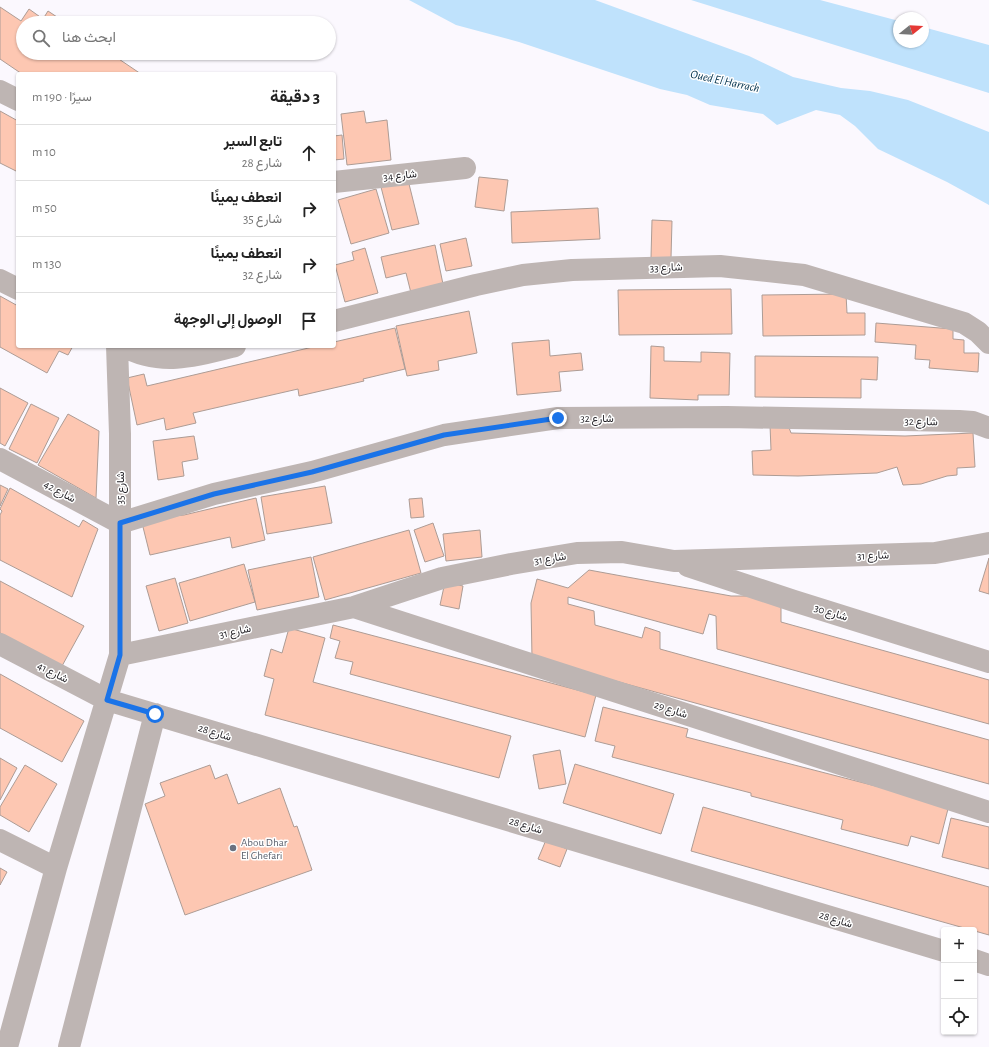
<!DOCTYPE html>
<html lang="ar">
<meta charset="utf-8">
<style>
:root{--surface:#fff;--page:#f2f2f2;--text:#222;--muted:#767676;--line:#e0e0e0}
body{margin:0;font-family:"Alegreya Sans",Vazirmatn,sans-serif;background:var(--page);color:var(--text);direction:rtl}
.controls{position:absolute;right:12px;bottom:12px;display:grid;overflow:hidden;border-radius:4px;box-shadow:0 1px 3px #0004}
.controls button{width:36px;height:36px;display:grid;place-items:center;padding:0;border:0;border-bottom:1px solid var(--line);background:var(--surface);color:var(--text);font:20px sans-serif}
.compass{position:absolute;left:893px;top:12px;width:36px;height:36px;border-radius:50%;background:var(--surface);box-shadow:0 1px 3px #0004;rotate:72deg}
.stop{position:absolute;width:12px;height:12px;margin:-9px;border:3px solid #1a73e8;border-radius:50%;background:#fff}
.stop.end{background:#1a73e8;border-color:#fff;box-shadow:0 1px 4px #0008}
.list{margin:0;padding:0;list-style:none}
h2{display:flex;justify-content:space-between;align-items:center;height:52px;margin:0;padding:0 16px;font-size:17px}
h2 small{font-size:13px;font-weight:400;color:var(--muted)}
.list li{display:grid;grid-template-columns:26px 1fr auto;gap:12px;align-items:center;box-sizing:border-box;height:56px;padding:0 16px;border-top:1px solid var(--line)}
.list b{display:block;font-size:15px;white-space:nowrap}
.list p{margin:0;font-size:13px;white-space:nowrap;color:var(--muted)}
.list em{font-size:13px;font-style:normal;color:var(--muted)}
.icon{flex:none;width:22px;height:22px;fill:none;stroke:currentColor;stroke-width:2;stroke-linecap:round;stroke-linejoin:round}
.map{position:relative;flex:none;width:989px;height:1047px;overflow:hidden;direction:ltr}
.search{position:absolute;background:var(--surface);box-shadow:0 1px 3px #0004;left:16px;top:16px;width:320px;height:44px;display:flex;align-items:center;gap:10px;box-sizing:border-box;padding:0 14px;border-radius:22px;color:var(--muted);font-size:15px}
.panel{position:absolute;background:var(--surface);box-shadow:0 1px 3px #0004;left:16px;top:72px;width:320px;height:276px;border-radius:4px;direction:rtl}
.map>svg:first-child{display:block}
.water{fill:#bfe2fc}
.building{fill:#fdc7b2;stroke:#ad9c95}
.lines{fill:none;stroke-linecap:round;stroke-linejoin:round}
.minor{stroke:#beb5b3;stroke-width:22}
.route{stroke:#1a73e8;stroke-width:5}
.worship-dot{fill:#6b7280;stroke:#fff;stroke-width:1.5}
.labels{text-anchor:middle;stroke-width:3;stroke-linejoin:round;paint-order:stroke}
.street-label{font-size:11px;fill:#242227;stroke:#fff}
.worship-label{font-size:11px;fill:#5b616d;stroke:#fff;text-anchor:start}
.water-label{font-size:12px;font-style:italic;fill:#00314c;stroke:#fff}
</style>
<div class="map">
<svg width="989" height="1047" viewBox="0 0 989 1047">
<rect width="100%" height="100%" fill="#fbf8fe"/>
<path class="water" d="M409,0H595L749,56L793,77L841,88L870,91L908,100L989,132V205L947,182L878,149L855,126L840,115L816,110L777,125L763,114L710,105L687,95L660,89L519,42L456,25Z
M691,0H820L899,21V42H923V27L989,45V93Z"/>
<path class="building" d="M0,7L21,21L29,9L43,19L48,11L66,23H23V53H110L141,74H22L0,59Z
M0,111L18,121V172L0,163Z
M364,111L366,123L387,120L391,160L347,165L341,114Z
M342,135L344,159L334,160V136Z
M479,177L508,180L504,211L475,207Z
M408,180L419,224L392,230L381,187Z
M376,189L389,233L351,244L338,200Z
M598,208L600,239L512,243L511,212Z
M652,220L672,221L671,258H651Z
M466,238L472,266L446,271L440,244Z
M435,245L444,289L412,297L406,273L386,278L381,257Z
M365,248L378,293L345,302L335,265L354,260L352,252Z
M731,289L732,334L619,335L618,290Z
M846,294L847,313H865V335L763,336L762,295Z
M0,296L18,306V346H73L68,355L59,351L47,373L0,347Z
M469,311L477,353L438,361L439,370L407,376L396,326Z
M876,323L953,329V339L964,340V353H979L978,372L929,368L930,360L915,359L916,345L875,342Z
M395,328L405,369L363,379L364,381L299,396L298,389L193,413L196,423L166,430L164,418L137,425L127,378L144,374L147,386L317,346H334V342Z
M549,340L550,356L581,353L583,370L559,372L561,391L517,395L512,343Z
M651,346L664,347V361L701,362V352L730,353L729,395H698V400L650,398Z
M755,356L878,357L877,380L861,379V398L755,397Z
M0,388L28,403L5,446L0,443Z
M31,404L59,418L37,463L9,449Z
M68,414L99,431L96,498L38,465Z
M770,425H788L791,433L905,436L973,433L975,467L957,468V475L947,476L921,484L903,485L897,467L877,473L798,476L753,475L752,451L771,450Z
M194,436L198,459L182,462L184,476L158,480L153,441Z
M0,485L8,489L0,506Z
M325,486L332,523L267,534L261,497Z
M10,488L79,527L83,520L98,529L72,597L0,560V515L2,511L0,509Z
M256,498L265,540L232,548L230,537L150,555L141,519L184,515Z
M422,498L424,517L411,518L409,499Z
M433,523L444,556L425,562L414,530Z
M409,530L421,573L325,600L313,557Z
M480,530L482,557L446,561L443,534Z
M311,557L319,597L257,610L248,570Z
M989,558V594L979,591Z
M244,564L255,602L190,621L179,583Z
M589,570L731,596H758L781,602V622L989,680V724L717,649L716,616L709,614L703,634L568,597V604L594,611L595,625L642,638L645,627L660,632V649L989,740V784L532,658L531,603L537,579L568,588Z
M175,578L188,623L159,631L146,586Z
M0,581L84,626L62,666L0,633Z
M445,582L463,586L459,609L440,605Z
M333,625L596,695L585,737L350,674L353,662L335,658L340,641L330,638Z
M289,628L325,638L313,682L511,736L499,778L265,715L274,679L264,676L271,649L282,653Z
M0,674L84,721L62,762L0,728Z
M603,707L688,729L686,737L949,805L939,844L911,836L908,846L841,829L843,820L751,796V793L612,757L615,746L595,741Z
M560,750L566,784L539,789L533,755Z
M0,758L17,768L0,800Z
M575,764L674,794L661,834L563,803Z
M25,765L57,784L29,832L0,815V807Z
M210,765L215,779L227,774L238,804L280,788L294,827L297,826L312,870L185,915L145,804L165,796L160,783Z
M703,807L989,887V935L691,851Z
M951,818L989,827V869L942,857Z
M546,840L567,849L560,867L538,859Z
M0,868L7,872L0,885Z"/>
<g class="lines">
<path class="minor" d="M0,91L18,100
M334,182L465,168
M0,280L18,289
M334,321L476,285L523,275L572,270L720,266L804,275L964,323L978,332L989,343
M123,346C160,367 197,356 235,346
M0,459L120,523L214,494L312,472L444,435L558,418L727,417L959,421L973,422L989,428
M688,566L794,601L989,662
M354,607L989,812
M0,644L107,700L944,951
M120,655L354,607L442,578L511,564L577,553L622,552L674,561L935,553L989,543
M0,840L56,868
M974,960L989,965
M7,1047L56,868L120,655V434L117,346
M69,1047L155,714"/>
</g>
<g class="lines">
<path class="route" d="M155,714L107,700L120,655V523L214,494L312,472L444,435L558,418"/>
</g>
<circle class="worship-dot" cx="233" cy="848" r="4"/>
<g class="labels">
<g class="street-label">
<text transform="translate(400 175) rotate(-6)" y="4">شارع 34</text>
<text transform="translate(666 267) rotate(-2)" y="4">شارع 33</text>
<text x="597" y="422">شارع 32</text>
<text transform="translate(921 421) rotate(1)" y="4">شارع 32</text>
<text transform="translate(120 488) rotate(-90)" y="4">شارع 35</text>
<text transform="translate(60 491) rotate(28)" y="4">شارع 42</text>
<text transform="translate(873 555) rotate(-2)" y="4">شارع 31</text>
<text transform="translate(550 558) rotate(-9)" y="4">شارع 31</text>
<text transform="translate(831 612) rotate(17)" y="4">شارع 30</text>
<text transform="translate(235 631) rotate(-12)" y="4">شارع 31</text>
<text transform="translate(53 672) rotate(27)" y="4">شارع 41</text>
<text transform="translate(671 709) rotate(18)" y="4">شارع 29</text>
<text transform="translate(215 732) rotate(17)" y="4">شارع 28</text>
<text transform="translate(526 825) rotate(17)" y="4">شارع 28</text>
<text transform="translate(836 919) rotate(17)" y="4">شارع 28</text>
</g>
<g class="worship-label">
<text x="241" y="846">Abou Dhar<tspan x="241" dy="13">El Ghefari</tspan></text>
</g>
<g class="water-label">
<text transform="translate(725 81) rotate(12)" y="4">Oued El Harrach</text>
</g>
</g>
</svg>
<div class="controls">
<button>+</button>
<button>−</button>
<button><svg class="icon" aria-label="locate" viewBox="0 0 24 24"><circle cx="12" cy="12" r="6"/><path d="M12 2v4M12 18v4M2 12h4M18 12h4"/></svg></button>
</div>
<svg class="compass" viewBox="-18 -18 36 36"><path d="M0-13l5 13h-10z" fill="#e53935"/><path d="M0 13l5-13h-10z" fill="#767676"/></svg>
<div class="stop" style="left:155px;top:714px"></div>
<div class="stop end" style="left:558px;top:418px"></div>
<div class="search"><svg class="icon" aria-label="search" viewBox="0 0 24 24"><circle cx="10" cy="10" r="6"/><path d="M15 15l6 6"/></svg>ابحث هنا</div>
<section class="panel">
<h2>3 دقيقة<small>سيرًا · 190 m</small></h2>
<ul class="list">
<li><svg class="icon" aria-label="ahead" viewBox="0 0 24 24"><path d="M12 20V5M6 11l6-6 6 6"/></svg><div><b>تابع السير</b><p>شارع 28</p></div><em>10 m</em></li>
<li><svg class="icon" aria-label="right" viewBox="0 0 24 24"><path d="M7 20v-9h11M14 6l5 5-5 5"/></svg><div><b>انعطف يمينًا</b><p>شارع 35</p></div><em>50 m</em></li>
<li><svg class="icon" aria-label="right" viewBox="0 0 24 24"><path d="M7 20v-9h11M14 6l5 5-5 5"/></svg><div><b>انعطف يمينًا</b><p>شارع 32</p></div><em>130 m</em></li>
<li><svg class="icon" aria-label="arrive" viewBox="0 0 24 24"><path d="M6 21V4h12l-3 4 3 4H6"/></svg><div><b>الوصول إلى الوجهة</b></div></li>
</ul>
</section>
</div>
